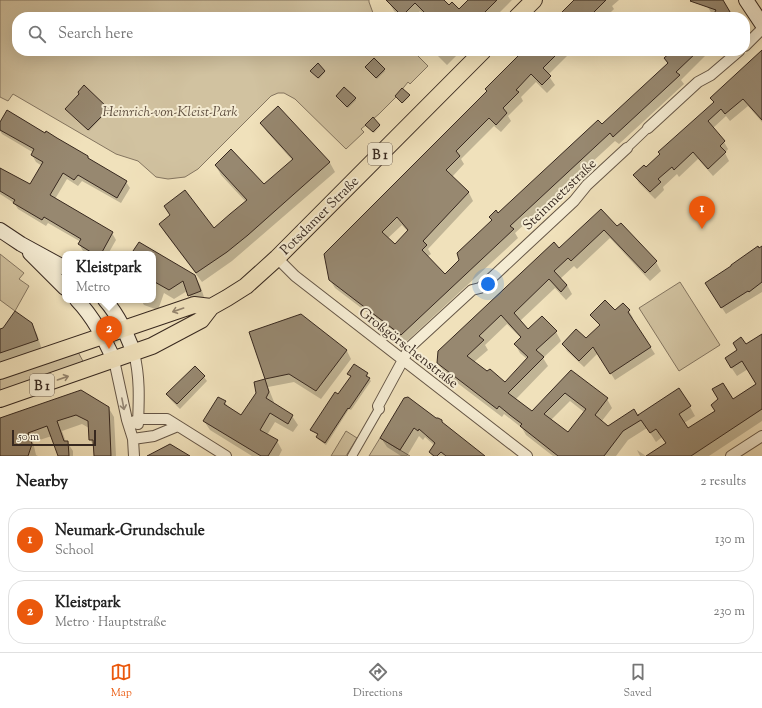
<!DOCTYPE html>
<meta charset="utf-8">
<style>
:root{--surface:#fff;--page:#f6f6f6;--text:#222;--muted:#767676;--line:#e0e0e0;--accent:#ea580c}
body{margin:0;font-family:"Sorts Mill Goudy",serif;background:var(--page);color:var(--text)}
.scale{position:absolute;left:12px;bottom:10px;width:84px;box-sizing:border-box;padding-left:4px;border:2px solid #37281f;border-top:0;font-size:11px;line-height:14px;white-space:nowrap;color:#37281f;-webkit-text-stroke:3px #f5ecd3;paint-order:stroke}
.you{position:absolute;left:488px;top:284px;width:14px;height:14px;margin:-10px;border:3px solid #fff;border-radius:50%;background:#1a73e8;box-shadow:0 0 0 6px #1a73e833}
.badge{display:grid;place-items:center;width:26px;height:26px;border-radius:50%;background:var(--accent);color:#fff;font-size:13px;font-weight:700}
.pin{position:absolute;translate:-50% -33px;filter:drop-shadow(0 1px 2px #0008)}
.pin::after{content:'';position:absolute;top:21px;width:14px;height:12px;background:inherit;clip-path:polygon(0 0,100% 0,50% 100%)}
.popup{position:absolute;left:62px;top:251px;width:94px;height:52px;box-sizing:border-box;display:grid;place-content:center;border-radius:8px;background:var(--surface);filter:drop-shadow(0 1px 3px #0005);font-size:13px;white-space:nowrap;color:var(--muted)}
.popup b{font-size:15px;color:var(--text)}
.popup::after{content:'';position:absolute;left:50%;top:100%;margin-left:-8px;border:8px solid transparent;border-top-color:var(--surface)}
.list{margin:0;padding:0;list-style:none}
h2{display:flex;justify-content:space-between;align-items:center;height:52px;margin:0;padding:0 16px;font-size:17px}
h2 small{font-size:13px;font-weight:400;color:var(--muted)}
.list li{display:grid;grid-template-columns:26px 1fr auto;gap:12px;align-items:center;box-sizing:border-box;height:64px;margin:0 8px 8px;padding:0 8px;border:1px solid var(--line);border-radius:16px}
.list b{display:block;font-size:15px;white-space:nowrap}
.list p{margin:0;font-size:13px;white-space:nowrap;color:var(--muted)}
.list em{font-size:13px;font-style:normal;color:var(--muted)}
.icon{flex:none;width:22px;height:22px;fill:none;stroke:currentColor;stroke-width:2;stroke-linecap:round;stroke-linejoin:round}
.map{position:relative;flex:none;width:762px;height:456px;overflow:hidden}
.search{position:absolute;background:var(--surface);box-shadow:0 4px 16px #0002;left:12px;right:12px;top:12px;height:44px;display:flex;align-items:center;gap:10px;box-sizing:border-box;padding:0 14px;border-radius:16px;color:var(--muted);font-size:15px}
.sheet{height:196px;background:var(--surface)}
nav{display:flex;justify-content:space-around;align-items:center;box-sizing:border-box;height:56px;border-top:1px solid var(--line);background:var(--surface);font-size:11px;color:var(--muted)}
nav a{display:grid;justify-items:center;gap:2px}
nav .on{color:var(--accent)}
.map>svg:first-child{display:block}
.green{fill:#d1c2a0;stroke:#847560}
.shadow{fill:#0003;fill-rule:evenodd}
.building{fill:#978870;stroke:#37281f;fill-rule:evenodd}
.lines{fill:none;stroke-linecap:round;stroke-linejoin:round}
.pedestrian-casing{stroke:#655646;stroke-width:10}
.minor-casing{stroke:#655646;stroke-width:12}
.secondary-casing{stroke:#37281f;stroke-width:16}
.primary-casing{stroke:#37281f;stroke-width:18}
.pedestrian{stroke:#f5ecd3;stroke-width:8}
.minor{stroke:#f5ecd3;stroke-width:10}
.secondary{stroke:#f5ecd3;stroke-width:14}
.primary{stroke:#f0e1bb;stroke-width:16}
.oneway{stroke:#94846d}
.oneway2{stroke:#968a79}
.labels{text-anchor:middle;stroke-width:4;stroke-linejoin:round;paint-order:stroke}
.shield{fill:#f5ecd3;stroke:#706355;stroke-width:1}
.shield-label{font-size:13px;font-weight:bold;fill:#37281f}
.park-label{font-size:14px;font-style:italic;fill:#5e4e3f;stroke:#f5ecd3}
.street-label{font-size:14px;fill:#37281f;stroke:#f5ecd3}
</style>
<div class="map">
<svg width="762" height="456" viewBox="0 0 762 456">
<rect width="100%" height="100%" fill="#f0e1bb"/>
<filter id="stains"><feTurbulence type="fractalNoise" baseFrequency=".005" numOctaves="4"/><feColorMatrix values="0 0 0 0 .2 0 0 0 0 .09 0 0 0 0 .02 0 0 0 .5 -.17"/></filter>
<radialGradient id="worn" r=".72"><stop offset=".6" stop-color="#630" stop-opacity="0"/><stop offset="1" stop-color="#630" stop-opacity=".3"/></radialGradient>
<path class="green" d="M0,0H369V2L373,13L377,17H17V51H413L428,66L410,84L408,82L396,97L379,114L361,129L364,132L346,149L295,99L284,93H278L271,96L198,169L185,177L168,179L156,177L138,161L116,154L13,94L8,101L0,97Z
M0,254L24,273L19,279L29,286L15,311L0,300Z
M680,282L720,345L679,371L639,308Z
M78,352L84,363L0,392V379Z
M346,431L357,438L346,456H331Z
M380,438L410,456H369Z"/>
<path class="shadow" d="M390,0H443L449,6L459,10L469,0H512L495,17H426L420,11L415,17H400L394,11L388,1Z
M576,0H619L612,6L614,9L606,17L604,15L601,17H558Z
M701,0H722L732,17H709L712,14L706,4Z
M433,51H461L447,65Z
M525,51H572L548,75L555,85L547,93L536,82L521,97L523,101L508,116L511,121L501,132L494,126L461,159L464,164L452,177L469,193L473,201L428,249L431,254L427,257L446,275L461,260L498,214L602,126L668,64L665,59L673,51H710L681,80L684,84L619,144L615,141L515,233L518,238L406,342L335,288L330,280L488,92ZM402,225L408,232L395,245L388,238Z
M762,59V122L748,106L730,121L726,116L713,128L724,142L728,149L725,153L729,161L713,176L698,159L679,177L677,174L663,187L664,190L655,199L639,183L634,175L646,168L661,155L659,152L714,103L712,98Z
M367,68L384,70L385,71L377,79Z
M325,71V72L319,79L312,72Z
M84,87L110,112L105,118L103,116L89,131L67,110L80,94Z
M409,96V97L403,103L397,97Z
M337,97L355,99L356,100L348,108Z
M278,108L330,163L335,172L232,261L202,282L165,233L160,224L213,229L246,202L221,175L216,166L264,186L293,161L267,132L261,123Z
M0,124L45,134L88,157L90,161L126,182L130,188L121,203L82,181L78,186L67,179L55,199L112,233L116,240L108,254H88L83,251L79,244L81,242L48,223L46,226L18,209L14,203L0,194V168L31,186L42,166L36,162L32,155L34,153L2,134L0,131Z
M380,125V126L374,133L367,126Z
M601,210L617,228L656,262L661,271L650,281L610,238L577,269L574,266L560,279L567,285L572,294L566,300L555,288L520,321L528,330L556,332L561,341L543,358L548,366L516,399L532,412L571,371L607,399L612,408L601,422L608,427L690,407L695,416L684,423L688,429L757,384L748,369L737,376L731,367L746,346L762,335V421L709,456H648L666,444L662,437L656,442L647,428L628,440L616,456H553L526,435L522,428L504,414L502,417L443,372L438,363ZM507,324L521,338L515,344L520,353L528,360L505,383L474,362L488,350L485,345ZM570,401L584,412L568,434L551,420Z
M139,244L195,276L200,285L205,300L194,304L187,291L174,299L164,293L158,310L144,305L141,300H153V254H133Z
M762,247V292L726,314L710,290Z
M629,311L633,318L632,319L655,354L615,380L598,353L584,367L567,351L563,344L586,340L600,326L592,315Z
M301,315L347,351L351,359L321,399L294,382L268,387L274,402L273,404L292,416L298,425L293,432L275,422L267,435L277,441L282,450L279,456H252L210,430L204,421L225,402L229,409L242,416L257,393L255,382L266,380L250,333Z
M31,324L37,334L42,350L0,364V330Z
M348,374H367L368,376L367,377L371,381L351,410L349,409L326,445L318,439L317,437L318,435L311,430L352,377Z
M204,377L207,381L180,409L170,399L167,394Z
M405,399L443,425L484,456H432L430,452L435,446L425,437L423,440L419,436L407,456H401L387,447L381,438Z
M108,407L114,417L116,456H95L94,447L90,439L89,428L82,424L62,431L66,442H67L73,451V456H59L52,436L33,442L36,455L38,456H0V419Z
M637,450L646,456H640Z"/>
<path class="building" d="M386,0H444L449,5L452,2L459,9L468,0H497L480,17H429L415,3L402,16Z
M574,0H606L589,17H557Z
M691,0H723L733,17H712L716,10L690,1Z
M762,50V120L743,99L725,114L721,109L708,121L725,141L720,146L726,152L708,169L693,152L674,170L672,167L658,179L661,182L650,192L633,175L644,165L646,167L660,154L658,152L714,102L710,98Z
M523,51H560L543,68L551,76L542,85L531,74L516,90L519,92L503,108L507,113L496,125L489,118L456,151L460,156L446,170L469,192L423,241L427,245L422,250L445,274L459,260L457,253L492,220L489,217L496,210L498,213L598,120L602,124L668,63L664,58L672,51H698L676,72L680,75L613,137L610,133L510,226L514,229L401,335L329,280L324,254L487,91L485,89ZM397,217L408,230L395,244L382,232Z
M374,58L385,69L376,78L365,67Z
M318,63L325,71L318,78L310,71Z
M84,85L110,110L104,117L102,116L88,130L65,109L79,94L78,92Z
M344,87L356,98L347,107L336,96Z
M402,88L410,95L402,103L395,96Z
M278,106L330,162L248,235L227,252L196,273L159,224L170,215L164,206L185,190L214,228L230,214L247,200L215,165L231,149L264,184L293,159L260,123Z
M7,110L45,133L46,131L57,138L88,156V158L127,181L117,198L78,175L74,180L63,173L50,195L113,232L101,254H94L78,244L81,239L44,217L42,220L13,203L15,200L0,191V168L30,184L43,162L31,155L34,149L0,130V122Z
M373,117L380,125L373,132L365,125Z
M601,209L617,226L621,223L657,261L645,273L604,230L571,261L568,258L554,271L567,285L561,292L549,279L514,313L528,329L542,316L557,331L536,350L544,357L508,393L532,411L571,370L608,398L595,415L608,426L634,409L638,416V415L679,388L691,406L679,414L688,428L715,411L711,405L718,399L712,389L723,383L733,399L756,384L742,361L731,368L725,358L737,350L733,343L741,337L746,344L762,334V409L691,456H646L666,443L656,429L650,433L641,420L623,431L604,456H558L520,426L522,424L510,415L499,406L497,409L437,363L438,351L554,242L559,248ZM501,315L521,337L514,344L528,357L505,382L490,369L487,371L467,356L484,340L479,336ZM565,393L586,409L568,432L544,414Z
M139,242L195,275L201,291L188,296L183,281L169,290L153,281V254H131Z
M758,246L759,248L762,246V282L749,292L748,291L721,308L705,283L731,266V265Z
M605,300L615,310L623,303L630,310L628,312L651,347L610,374L593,347L579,361L562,344L576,329L586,338L600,325L590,315Z
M15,311L32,323L38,340L0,353V329L3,328Z
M301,314L347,350L316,391L289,374L265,379L249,332Z
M354,364L368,373L366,376L370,378L349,409L348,408L325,443L316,437L318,434L310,430L335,392L338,394L351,376L347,374Z
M195,366L205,376L177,404L166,394Z
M265,379L269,392L266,398L293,415L288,424L270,413L260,430L278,440L268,456H261L203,421L218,397L226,401L224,404L241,415L256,393L254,382Z
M81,390L109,407L111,456H94L93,440H89L88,421L76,415L57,421L64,441H68L69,456H58L47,426L28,433L32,444L28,456H0V418Z
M408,397L436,418H438L442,420V422L485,456H446L441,452L437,456H434L429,452L435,443L419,429L418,431L414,428L400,450L380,438L404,398Z
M170,444L190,456H147Z"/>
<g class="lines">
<defs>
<path id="pedestrian" d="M627,148L648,128
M352,456L379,409"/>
<path id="minor" d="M745,46L762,29
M648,128L698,82L711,75L739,51
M277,258L295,276L527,456
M134,353C140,377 139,399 138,424
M114,360L127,420L133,439L134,456
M379,409L378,406L410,347L472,290L480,288L485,284L574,201L587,185L627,148
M130,427L133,422L138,419H167L226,456
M133,439L154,436L178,426
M731,456L762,436"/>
<path id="secondary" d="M746,0L762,24
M0,230L21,244L65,268
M30,253L65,288
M77,300C94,318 104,338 114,360
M105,300C119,316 126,333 134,353"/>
<path id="primary" d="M517,17L534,0
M0,371L194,305L211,307L227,298L246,286L277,258L483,51
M0,399L152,346L201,320L211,307"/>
</defs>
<use href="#pedestrian" class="pedestrian-casing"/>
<use href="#minor" class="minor-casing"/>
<use href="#secondary" class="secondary-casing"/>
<use href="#primary" class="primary-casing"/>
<use href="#pedestrian" class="pedestrian"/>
<use href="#minor" class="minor"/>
<use href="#secondary" class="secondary"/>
<use href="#primary" class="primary"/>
</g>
<defs><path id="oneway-shaft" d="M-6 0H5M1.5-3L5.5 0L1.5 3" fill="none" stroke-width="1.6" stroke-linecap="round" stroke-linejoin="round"/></defs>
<g class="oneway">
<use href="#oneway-shaft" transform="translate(178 310) rotate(161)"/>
<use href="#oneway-shaft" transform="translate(63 378) rotate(-19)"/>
</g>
<use class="oneway2" href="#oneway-shaft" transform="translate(123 404) rotate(79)"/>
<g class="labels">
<g class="shield">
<rect x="368" y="143" width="24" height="22" rx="3"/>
<rect x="30" y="374" width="24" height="22" rx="3"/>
</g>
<g class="shield-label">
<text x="380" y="159">B 1</text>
<text x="42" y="390">B 1</text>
</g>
<g class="park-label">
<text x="170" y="116">Heinrich-von-Kleist-Park</text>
</g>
<g class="street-label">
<text transform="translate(559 194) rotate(-44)" y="5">Steinmetzstraße</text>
<text transform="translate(319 215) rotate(-45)" y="5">Potsdamer Straße</text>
<text transform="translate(409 347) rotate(38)" y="5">Großgörschenstraße</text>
</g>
</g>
<rect width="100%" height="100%" filter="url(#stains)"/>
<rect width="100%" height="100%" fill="url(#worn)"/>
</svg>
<div class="scale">50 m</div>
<div class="you"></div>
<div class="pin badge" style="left:702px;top:229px">1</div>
<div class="pin badge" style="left:109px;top:349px">2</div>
<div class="popup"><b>Kleistpark</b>Metro</div>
<div class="search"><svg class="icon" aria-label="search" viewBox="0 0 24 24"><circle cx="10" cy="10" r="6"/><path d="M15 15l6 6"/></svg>Search here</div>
</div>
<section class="sheet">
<h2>Nearby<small>2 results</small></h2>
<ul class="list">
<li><span class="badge">1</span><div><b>Neumark-Grundschule</b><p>School</p></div><em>130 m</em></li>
<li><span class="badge">2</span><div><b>Kleistpark</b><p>Metro · Hauptstraße</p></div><em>230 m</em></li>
</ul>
</section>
<nav>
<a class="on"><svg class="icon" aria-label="map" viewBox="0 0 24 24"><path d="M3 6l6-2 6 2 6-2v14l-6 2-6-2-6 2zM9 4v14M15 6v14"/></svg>Map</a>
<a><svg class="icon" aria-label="directions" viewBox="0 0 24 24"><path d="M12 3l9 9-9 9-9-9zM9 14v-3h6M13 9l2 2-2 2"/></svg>Directions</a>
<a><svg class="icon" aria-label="saved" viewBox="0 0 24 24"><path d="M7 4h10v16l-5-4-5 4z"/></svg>Saved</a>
</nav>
